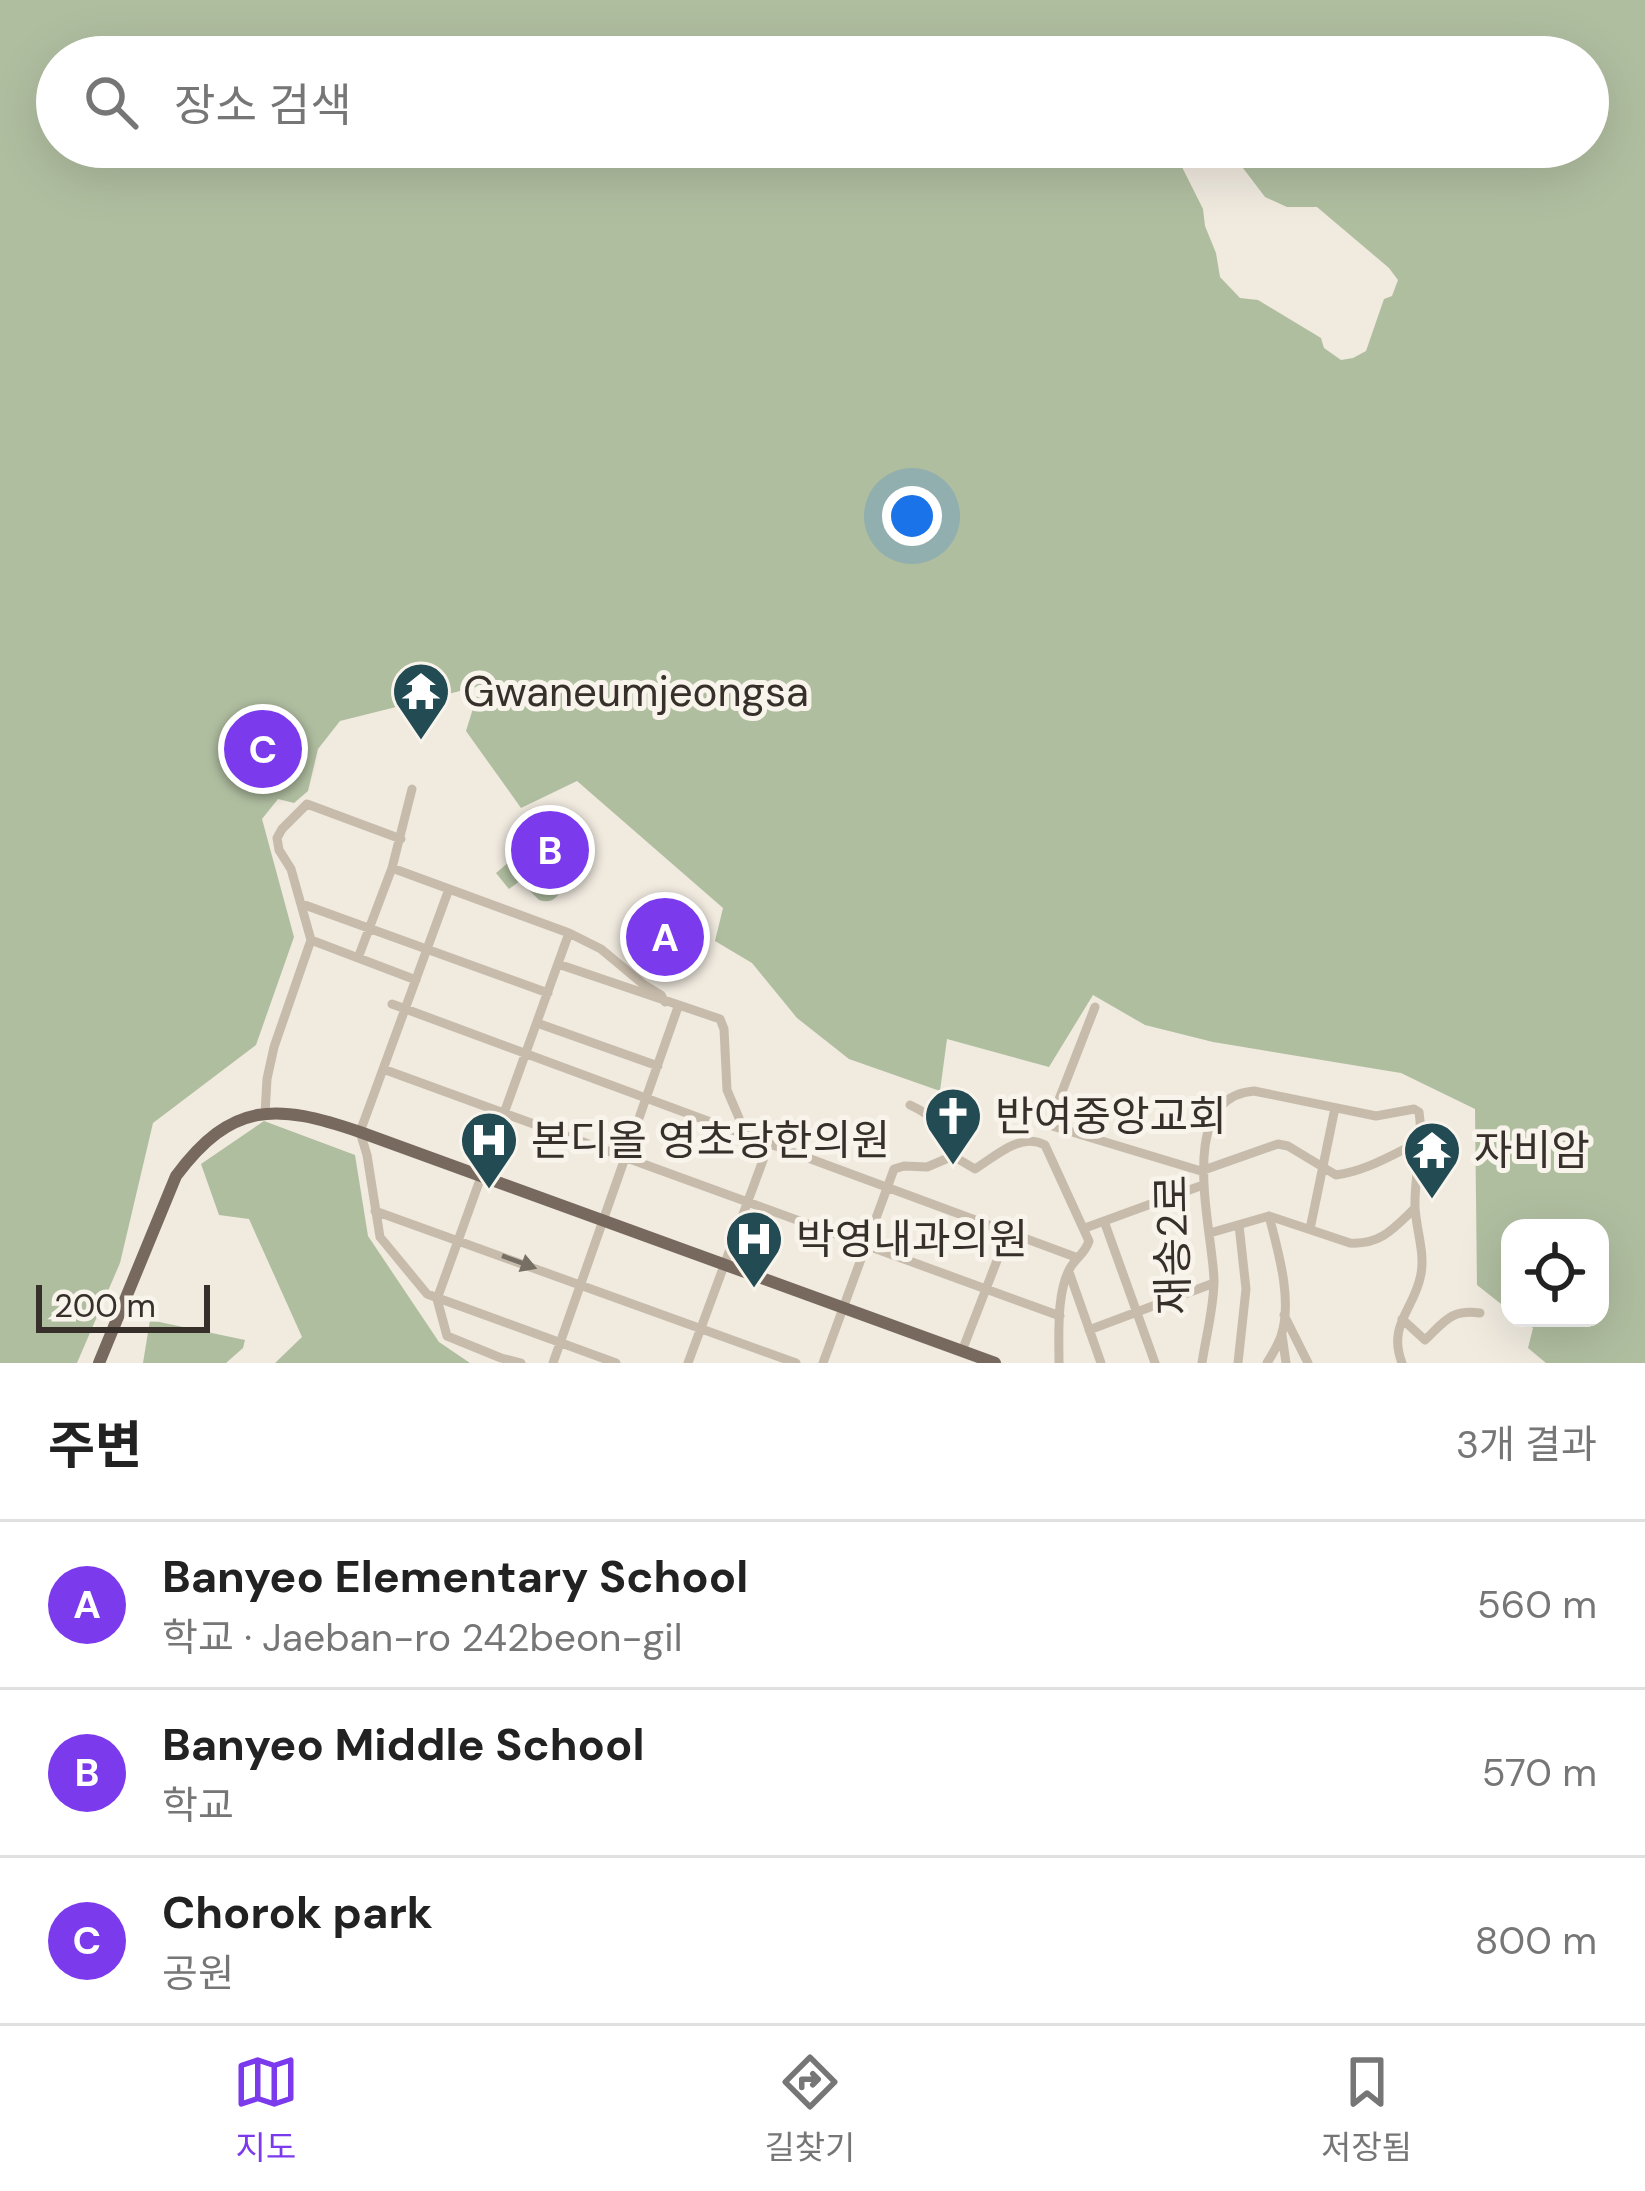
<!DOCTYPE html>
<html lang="ko">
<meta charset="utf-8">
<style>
:root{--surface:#fff;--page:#f2f2f2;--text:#222;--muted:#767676;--line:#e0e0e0;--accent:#7c3aed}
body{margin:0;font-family:"DM Sans","Noto Sans KR",sans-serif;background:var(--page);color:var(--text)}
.controls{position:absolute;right:36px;bottom:36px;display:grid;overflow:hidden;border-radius:24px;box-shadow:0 12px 48px #0002}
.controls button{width:108px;height:108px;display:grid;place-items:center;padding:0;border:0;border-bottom:3px solid var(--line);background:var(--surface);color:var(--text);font:60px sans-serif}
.scale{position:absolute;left:36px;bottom:30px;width:174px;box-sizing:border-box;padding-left:12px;border:6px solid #362f2a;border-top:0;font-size:33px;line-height:42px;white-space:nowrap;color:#362f2a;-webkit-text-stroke:9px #f8f4eb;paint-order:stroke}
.you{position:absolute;left:912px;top:516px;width:42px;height:42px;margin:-30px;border:9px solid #fff;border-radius:50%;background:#1a73e8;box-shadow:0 0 0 18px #1a73e833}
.badge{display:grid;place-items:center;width:78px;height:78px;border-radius:50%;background:var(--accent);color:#fff;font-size:39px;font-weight:700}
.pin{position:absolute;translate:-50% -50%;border:6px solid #fff;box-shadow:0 3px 12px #0006}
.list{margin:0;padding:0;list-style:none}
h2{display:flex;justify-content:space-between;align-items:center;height:156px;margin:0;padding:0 48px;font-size:51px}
h2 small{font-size:39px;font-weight:400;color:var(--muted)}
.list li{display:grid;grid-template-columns:78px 1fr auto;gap:36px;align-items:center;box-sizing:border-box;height:168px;padding:0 48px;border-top:3px solid var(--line)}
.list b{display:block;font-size:45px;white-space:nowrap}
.list p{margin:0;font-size:39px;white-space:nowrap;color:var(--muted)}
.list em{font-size:39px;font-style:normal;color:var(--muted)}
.icon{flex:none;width:66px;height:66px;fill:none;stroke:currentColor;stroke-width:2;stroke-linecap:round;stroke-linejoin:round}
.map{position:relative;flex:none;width:1645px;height:1363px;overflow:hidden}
.search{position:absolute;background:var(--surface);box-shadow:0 12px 48px #0002;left:36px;right:36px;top:36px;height:132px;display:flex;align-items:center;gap:30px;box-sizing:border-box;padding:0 42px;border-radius:66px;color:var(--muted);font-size:45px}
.sheet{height:660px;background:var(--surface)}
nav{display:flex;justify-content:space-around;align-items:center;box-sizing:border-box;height:168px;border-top:3px solid var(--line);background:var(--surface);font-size:33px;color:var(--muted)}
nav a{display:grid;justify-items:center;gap:6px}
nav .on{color:var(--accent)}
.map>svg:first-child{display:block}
.green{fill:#b0bea0;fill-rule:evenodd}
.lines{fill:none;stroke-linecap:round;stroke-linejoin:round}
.minor{stroke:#c7bcac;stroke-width:9}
.major{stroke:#77695d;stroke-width:12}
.oneway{fill:#776e64}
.labels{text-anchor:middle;stroke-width:10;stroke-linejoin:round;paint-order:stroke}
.poi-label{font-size:42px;fill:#362f2a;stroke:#f8f4eb;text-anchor:start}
.street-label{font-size:42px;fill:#362f2a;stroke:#f8f4eb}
</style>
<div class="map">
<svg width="1645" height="1363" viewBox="0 0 1645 1363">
<rect width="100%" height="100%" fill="#f0eadf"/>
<path class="green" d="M0,0H1645V1363H1546L1528,1348L1533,1328L1519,1318H1600V1228H1510V1311L1477,1285L1475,1109L1401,1073L1213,1042L1145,1025L1093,995L1049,1067L947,1039L940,1091L849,1059L797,1018L752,963L715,941L723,908L577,781L521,808L466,731L480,686L340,721L318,749L308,791L294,803L278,799L262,819L294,937L256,1045L153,1123L120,1263L77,1363H0ZM57,57H1588V147H1227L1265,197L1287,207H1317L1389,268L1398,280L1392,296L1384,299L1366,351L1353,358L1341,360L1324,348L1321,338L1258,300L1240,298L1220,277L1216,253L1205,226L1203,209L1172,147H57Z
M528,846L561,885C560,898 551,904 539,900L520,881L509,889L496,873Z
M264,1121L355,1155L368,1236L439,1342L470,1363H275L302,1337L249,1219L219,1215L201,1164Z
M150,1320L245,1340L243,1348L226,1363H143Z"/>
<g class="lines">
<path class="minor" d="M392,868L569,933L601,949L643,984L661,995L665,1002
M449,889L360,1132L367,1155L380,1237L427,1294L616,1363
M302,904L548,993
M311,940L416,980
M358,958L392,868L412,789
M558,964L720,1019L724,1029L727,1090L739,1118L741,1134
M392,1004L1078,1258
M1095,1007L1049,1125L1201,1171L1278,1144L1288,1146L1336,1175C1366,1171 1392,1155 1419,1142
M537,1023L658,1066
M383,1069L1060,1316
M910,1105C934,1116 948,1130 953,1156
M265,1114L267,1079L274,1047L311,940L291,869L279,850L277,838L282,829L307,804L401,839
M375,1211L796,1363
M1104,1221L1155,1363
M1085,1228L1203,1185
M1310,1229L1335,1108
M1210,1233L1269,1216L1350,1243C1381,1245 1394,1228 1415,1208
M1069,1272L1101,1363
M437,1299L569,933
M437,1299L447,1336L501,1358L521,1363
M1284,1315L1308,1363
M1402,1319L1425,1340C1445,1321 1451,1309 1480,1313
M1089,1330L1214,1283
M1282,1335L1286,1363
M962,1351L1008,1232
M553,1363L678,1007
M688,1363L769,1144
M823,1363L894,1169L904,1166L927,1167L953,1156L975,1169C996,1156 1020,1132 1045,1145L1089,1241C1085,1253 1079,1255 1072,1265C1056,1288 1059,1336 1059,1363
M1202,1363C1206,1336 1214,1307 1214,1280C1213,1231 1174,1097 1254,1091L1376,1116L1414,1109L1419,1112C1424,1143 1414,1176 1415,1207C1416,1229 1425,1252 1421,1274C1415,1309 1387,1324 1402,1363
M1238,1363L1246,1289L1239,1225
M1267,1363C1272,1355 1278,1345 1281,1336C1293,1300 1278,1251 1269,1216"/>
<path class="major" d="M99,1363L176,1176C232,1101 276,1103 360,1132L995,1363"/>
</g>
<defs><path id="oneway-solid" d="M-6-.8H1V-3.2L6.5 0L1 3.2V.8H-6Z" transform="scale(3)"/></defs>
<use class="oneway" href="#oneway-solid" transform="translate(519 1262) rotate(20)"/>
<defs>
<symbol id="temple-pin" viewBox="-11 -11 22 30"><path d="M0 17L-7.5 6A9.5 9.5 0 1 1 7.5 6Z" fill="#234b54" stroke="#f8f4eb"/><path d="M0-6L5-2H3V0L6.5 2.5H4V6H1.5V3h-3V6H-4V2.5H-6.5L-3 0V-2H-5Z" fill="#fff"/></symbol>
<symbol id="church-pin" viewBox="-11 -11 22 30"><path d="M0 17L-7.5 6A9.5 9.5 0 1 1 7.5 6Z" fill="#234b54" stroke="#f8f4eb"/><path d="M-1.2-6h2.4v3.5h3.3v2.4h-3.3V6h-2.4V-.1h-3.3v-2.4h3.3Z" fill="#fff"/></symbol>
<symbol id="hospital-pin" viewBox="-11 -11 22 30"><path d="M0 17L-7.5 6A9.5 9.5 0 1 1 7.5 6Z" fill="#234b54" stroke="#f8f4eb"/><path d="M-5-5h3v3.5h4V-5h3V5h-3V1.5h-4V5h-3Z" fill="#fff"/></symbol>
</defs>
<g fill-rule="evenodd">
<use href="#temple-pin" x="388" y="658" width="66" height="90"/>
<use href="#church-pin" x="920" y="1083" width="66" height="90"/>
<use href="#hospital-pin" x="456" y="1107" width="66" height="90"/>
<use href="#temple-pin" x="1399" y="1117" width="66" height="90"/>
<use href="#hospital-pin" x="721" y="1206" width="66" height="90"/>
</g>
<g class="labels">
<g class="poi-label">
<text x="463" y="706">Gwaneumjeongsa</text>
<text x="995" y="1131">반여중앙교회</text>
<text x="531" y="1155">본디올 영초당한의원</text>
<text x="1474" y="1165">자비암</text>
<text x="796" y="1254">박영내과의원</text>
</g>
<g class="street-label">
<text transform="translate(1172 1245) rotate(-91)" y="15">재송2로</text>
</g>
</g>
</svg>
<div class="controls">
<button><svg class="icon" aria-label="locate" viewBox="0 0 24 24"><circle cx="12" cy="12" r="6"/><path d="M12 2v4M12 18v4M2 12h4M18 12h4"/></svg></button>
</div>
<div class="scale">200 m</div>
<div class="you"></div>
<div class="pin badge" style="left:665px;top:937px">A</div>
<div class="pin badge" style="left:550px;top:850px">B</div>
<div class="pin badge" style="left:263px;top:749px">C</div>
<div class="search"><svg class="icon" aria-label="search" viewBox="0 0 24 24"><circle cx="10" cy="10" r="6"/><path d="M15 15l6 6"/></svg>장소 검색</div>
</div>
<section class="sheet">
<h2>주변<small>3개 결과</small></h2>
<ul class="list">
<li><span class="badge">A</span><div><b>Banyeo Elementary School</b><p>학교 · Jaeban-ro 242beon-gil</p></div><em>560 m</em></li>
<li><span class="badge">B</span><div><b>Banyeo Middle School</b><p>학교</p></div><em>570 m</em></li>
<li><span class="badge">C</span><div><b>Chorok park</b><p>공원</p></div><em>800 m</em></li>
</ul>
</section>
<nav>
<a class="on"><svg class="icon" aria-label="map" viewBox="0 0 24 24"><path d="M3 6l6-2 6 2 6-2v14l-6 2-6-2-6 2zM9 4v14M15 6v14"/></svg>지도</a>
<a><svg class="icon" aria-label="directions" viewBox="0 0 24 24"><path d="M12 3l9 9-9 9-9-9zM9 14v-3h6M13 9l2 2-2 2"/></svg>길찾기</a>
<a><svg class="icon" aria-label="saved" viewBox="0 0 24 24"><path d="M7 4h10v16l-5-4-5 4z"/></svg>저장됨</a>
</nav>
